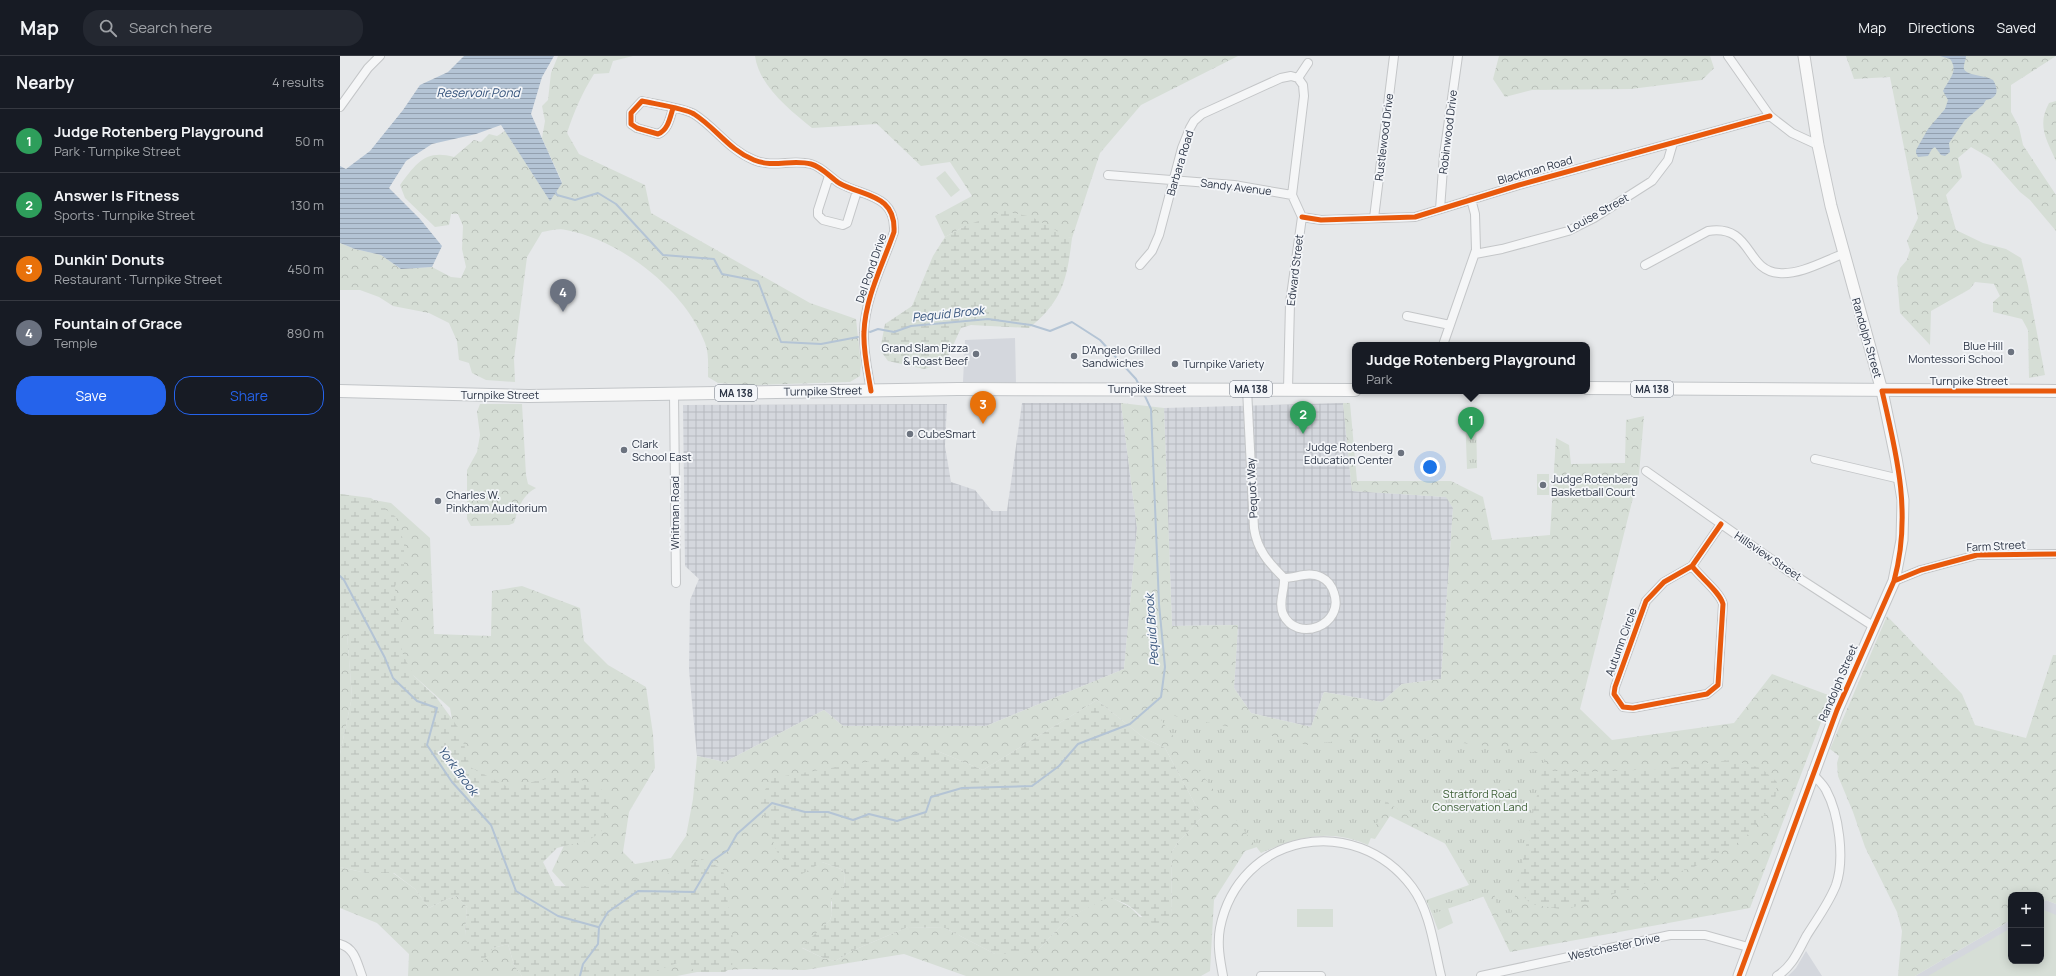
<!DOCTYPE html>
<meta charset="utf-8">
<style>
:root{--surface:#171b24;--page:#242831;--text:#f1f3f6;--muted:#9ea1a6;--line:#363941;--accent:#2563eb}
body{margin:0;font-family:Manrope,sans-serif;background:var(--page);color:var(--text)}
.controls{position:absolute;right:12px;bottom:12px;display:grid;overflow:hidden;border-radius:8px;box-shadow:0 2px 10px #0003}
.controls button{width:36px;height:36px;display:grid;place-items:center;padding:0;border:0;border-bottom:1px solid var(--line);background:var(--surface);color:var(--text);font:20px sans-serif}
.you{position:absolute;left:1090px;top:411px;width:14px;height:14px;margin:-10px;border:3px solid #fff;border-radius:50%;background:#1a73e8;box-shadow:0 0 0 6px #1a73e833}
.badge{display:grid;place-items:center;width:26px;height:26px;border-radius:50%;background:var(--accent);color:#fff;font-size:13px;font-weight:700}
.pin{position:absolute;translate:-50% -33px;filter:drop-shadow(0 1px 2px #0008)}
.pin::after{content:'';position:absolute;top:21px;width:14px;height:12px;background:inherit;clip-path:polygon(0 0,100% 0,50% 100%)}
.popup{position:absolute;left:1012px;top:286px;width:238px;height:52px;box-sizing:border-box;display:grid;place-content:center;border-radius:8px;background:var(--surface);filter:drop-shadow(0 1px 3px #0005);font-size:13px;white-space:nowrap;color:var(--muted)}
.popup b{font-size:15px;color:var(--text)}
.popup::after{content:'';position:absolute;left:50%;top:100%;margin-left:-8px;border:8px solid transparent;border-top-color:var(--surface)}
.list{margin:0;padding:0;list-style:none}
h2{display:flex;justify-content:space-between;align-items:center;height:52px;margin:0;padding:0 16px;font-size:17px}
h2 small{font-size:13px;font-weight:400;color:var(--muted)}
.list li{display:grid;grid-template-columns:26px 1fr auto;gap:12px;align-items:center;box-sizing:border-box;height:64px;padding:0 16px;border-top:1px solid var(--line)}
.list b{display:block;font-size:15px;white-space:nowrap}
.list p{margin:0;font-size:13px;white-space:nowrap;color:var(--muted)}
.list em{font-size:13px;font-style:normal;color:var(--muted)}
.actions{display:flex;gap:8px;padding:12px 16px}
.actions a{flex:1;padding:9px 0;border:1px solid var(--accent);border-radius:16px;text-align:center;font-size:14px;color:var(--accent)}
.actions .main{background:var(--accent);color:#fff}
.icon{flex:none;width:22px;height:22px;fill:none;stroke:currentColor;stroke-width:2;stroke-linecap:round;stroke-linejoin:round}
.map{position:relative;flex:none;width:1716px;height:920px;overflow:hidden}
header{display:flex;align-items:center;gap:24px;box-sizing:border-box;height:56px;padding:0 20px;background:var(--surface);border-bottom:1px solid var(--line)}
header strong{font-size:19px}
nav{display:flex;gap:22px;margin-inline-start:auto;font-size:14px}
.search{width:280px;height:36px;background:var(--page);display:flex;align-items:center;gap:10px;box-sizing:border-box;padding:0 14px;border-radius:16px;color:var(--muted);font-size:15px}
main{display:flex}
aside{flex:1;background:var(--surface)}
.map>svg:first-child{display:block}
.built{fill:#d4d7dd}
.industrial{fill:url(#industrial-grid)}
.grass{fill:#d6ded6}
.forest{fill:url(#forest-crowns);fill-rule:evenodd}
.wetland{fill:url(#wetland-marsh)}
.park{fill:url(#park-tufts)}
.water{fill:url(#water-rules)}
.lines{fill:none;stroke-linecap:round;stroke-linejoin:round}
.stream{stroke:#b4c4d5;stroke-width:2}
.minor-casing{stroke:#c4c6c8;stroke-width:10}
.secondary-casing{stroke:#c4c6c8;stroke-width:13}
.primary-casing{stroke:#c2c5c8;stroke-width:14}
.minor{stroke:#f5f6f7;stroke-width:8}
.secondary{stroke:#f8f8f8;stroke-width:11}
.primary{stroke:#f8f8f8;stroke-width:12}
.cycleway-casing{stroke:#f4f6f9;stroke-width:8}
.cycleway{stroke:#e8590c;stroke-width:5}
.poi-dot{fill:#6c737f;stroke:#f4f6f9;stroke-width:1.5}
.labels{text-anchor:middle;stroke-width:3.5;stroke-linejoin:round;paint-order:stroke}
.shield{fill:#f4f6f9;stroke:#676e7b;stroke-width:1}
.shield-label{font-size:10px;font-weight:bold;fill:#2b3445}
.street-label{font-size:11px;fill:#2b3445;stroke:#f4f6f9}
.poi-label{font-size:11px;fill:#2b3445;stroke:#f4f6f9;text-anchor:start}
.park-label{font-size:11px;fill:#3f6138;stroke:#f4f6f9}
.water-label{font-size:12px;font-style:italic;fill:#34527a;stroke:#f4f6f9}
</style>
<header>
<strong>Map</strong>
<div class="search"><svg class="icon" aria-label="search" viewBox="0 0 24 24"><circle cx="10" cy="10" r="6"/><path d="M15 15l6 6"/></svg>Search here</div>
<nav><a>Map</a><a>Directions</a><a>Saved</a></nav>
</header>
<main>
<aside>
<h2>Nearby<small>4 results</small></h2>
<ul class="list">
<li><span class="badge" style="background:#2e9e5b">1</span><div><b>Judge Rotenberg Playground</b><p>Park · Turnpike Street</p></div><em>50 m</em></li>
<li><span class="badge" style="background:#2e9e5b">2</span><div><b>Answer Is Fitness</b><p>Sports · Turnpike Street</p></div><em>130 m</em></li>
<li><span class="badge" style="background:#e8710a">3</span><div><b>Dunkin' Donuts</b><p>Restaurant · Turnpike Street</p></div><em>450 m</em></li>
<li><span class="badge" style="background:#6b7280">4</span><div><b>Fountain of Grace</b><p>Temple</p></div><em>890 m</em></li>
</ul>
<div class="actions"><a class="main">Save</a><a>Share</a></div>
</aside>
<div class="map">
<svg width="1716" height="920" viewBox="0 0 1716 920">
<defs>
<pattern id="industrial-grid" width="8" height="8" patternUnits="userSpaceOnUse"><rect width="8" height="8" fill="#d4d7dd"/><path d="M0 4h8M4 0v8" fill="none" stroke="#b6b9bf"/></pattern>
<pattern id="forest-crowns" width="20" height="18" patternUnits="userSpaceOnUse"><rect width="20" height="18" fill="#d6ded6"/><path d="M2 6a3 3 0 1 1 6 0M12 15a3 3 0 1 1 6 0" fill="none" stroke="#b8bfb9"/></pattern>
<pattern id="wetland-marsh" width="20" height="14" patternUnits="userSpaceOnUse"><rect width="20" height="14" fill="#d6ded6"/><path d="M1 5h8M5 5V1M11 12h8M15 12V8" fill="none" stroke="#b8bfb9"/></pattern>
<pattern id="park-tufts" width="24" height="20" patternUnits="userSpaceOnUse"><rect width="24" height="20" fill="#d6ded6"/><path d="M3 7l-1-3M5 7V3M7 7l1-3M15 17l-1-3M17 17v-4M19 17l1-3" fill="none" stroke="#b8bfb9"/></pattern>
<pattern id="water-rules" width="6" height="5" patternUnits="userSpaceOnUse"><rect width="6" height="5" fill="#b4c4d5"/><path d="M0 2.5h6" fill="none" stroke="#93a0af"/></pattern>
</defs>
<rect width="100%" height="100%" fill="#e6e8ea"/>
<path class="built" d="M675,282L676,327L623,326L625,284Z
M1706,844L1716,848V920H1575L1671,864V905H1701V847Z
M1466,895L1482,920H1448L1456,912Z"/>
<path class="industrial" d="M682,347H781L797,472L784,613L646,670H503L484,654L385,706L357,700L349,614L350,544L359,523L345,510L343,349L607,348L605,390L611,426L635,434L652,455H667Z
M1003,347L1012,435L1107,441L1113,452L1101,623L1062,628L1042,646L984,636L971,671L911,657L894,632L898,569L832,570L824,352Z"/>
<path class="grass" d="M605,115L620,134L611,141L596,122Z
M1197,418H1209V439H1197Z
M1108,852L1113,867L1098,874L1092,858Z
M957,853H993V871H957Z
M1704,854L1716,859V920H1588L1671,872V905H1701V856Z"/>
<path class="forest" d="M218,0H293L273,5L269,17L254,18C242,37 234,56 227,77L239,98L305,129L311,157L470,247L516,263L521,309L520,320L510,326L415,329L378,327L368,321C368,310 369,297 365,287C346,235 281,184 226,174C219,172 209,175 202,176L187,201L174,303L175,326L146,324L132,317L129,307L119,304L117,285L109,267L89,257L53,250L39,241L20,234H0V187L15,193L41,199L61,213L92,211L111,221L121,222L126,211L122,193L123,170L118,158H111L109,169L95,171L65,142L60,129C76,108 85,93 114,101L134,84L141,86L149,78L157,80L165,75L210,144L222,126L202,82L205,65L202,50L208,44L211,17Z
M415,0H898L801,49L760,97L732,182L625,170L605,181L595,160L632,140L610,106L581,110L537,68L472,72C450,54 419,30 415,0Z
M1159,0H1370L1374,12L1362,24L1291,33L1192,34L1165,41L1153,23Z
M1506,0H1716L1671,29V56L1679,71L1683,89L1716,139V175L1690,144L1680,136L1650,102L1631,91L1618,102L1622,121L1606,139L1616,174L1643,187L1666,193L1681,202L1688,230L1705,319L1689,322L1688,274L1682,263L1653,256V246L1660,240L1654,228L1635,226L1630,233L1591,255L1590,289L1560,257L1557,221L1560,212L1567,204L1570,194L1567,185L1578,162L1550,21L1514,23Z
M1716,45V105C1706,83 1697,69 1709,47Z
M781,347L824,352L832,570L898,569L894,632L911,657L971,671L984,636L1042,646L1062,628L1101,623L1113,452L1106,441L1012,435L1003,347H1010L1017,425H1111L1143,441L1152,484L1210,479L1216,382L1229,389L1231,408L1285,407L1286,364L1304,360L1299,418L1240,653L1272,684L1394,667L1432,618L1491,640L1410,852L1170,896L1122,796L1050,760L1035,783L979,770L905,795L874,844L870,915L861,920H626L564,898L465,914L404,913L357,916L337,920H292L243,850L212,815L228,781L123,723L110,652L55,603L7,577L12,641L0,698V438L51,447L90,482L94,578L151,580L152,535L182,530L240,552L244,585L268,609L306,631L313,678L315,712L289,756L283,796L295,808L331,802L346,780L353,743L357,700L385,706L484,654L503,670H646L784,613L797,472ZM757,644L804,682L825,692L862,761L838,786L832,796L831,861H800L791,852L769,840L728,862L699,893L655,898L605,872L568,871L514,894L495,905L483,902L462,892L490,864L492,858L491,846L504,832L505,817L501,813L482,806L595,694L643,714Z
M140,348H182L186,419L188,428L196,432C182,439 178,453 174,467L169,469L131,470L127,463V414L137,396L140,379L137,356Z
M1547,560L1622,638L1635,669L1686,682L1713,599H1716V848L1706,844L1701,847V839H1671V864L1575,920H1558L1562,875L1557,856L1525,791L1513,756L1498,720L1497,707L1499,700L1490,693Z
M0,811L26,817H53L75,833L89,852L105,844L117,840L127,851L125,879L153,892L168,888L174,909L182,920H68L69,898L37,867L0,852Z"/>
<path class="wetland" d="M665,155L692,161L728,181L732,182C727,223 723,245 689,272L631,269L621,272L605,307L584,313L548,305L540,294L545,268L572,250L593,200L605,181L625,170Z
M0,438L31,442L56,461L64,487V516L55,530L56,553L63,567L58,578L63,599L74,620L96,641L120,674L130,711L168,731L216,721L236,722L258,730L271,744L261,776L249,784L217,792L203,806L215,830L252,831L327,818L362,803L383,813L394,890L392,911L385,916H357L340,906L302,920H182L174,909L168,888L153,892L143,905L130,899L125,879L127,851L117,840L105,844L89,852L75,833L54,817H26L0,811V698L12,641L7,577L10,566L0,567Z
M757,644L804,682L825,692L862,761L838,786L832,796L831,861C811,874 808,865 792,852C786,847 776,844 769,841L728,862L699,893L688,897L655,898L605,872L568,871L514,894L495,905L483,902L461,891L490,864L492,858V840L498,829L504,832L505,817L501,813L482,806L457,821L437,796L418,744L433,722L595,694L643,714Z
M1391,704L1421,712L1437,726L1435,746L1404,783L1354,811L1225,854L1191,848L1161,817L1073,748L1033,753L994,711L1148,712L1243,716L1321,713Z"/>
<path class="park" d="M1125,356H1136L1137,412L1127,413Z
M830,659L916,676L968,689L1020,682L1093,680L1123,687L1206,698L1170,863L1161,866L1154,837L1092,858L1086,844L1129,829L1103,784L1046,745L1028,789C990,772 957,781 921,797L821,664Z"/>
<path class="water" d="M124,0H214L202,21L191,58L222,127L210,145L161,69L136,78L92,88L66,105L49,132L80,163L102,190L92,211L61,213L41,199L15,193L0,187V110L6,113L30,95L63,54L80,29L108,16Z
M1600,0H1626C1626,4 1623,9 1624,13C1627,20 1646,19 1653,24C1659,34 1658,42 1646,44L1643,49L1625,64L1609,87L1610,96L1605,100L1601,99L1595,91L1592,93L1588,100L1578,101L1576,97V94L1588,73L1605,53L1608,44L1603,35C1609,23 1619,15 1610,3Z"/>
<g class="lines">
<path class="stream" d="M215,135L217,139L235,144L258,137L276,148L323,199L374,203L382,218L418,225L441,286L481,288L518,281
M530,276L538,273L554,276L571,270L648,263L691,269L710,275L732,266L760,284L796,323L799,329
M0,520L4,524L45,602L53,622L77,645L97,652L87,689L112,726L151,769L176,835L218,860L258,871
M240,920L243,908L258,888L259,871L268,856L298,835L354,836L372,805L388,794L397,778L432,747L465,756H488L513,764L529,758L557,765L586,756L591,741L622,732L692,730L719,710L738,688L790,668L821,641L825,611L819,548L811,353L804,338"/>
<defs>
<path id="minor" d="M1388,0L1430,60L1452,77L1478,89
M0,51L28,12L40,0
M333,52C330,62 328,74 318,78L297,72L291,68V57L302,45C315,48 344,52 354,58C376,72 389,94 414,104C433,112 452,103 471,108C482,111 490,121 499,127C524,141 556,138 554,176C543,208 525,242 524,276C523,295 528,316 531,335
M768,119L894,129L952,139
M489,120L478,154V159L483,164L503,169L507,167L517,135
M1100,153L1104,99L1118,0
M962,161L981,164L1075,161L1179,129L1430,60
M1034,162L1054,0
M1135,198L1162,193L1228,175L1254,162L1312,125L1328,104L1333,87
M800,209L812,195L819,179L842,92L850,72L854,65L862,58L941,22L951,20L958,22
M1305,209L1368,175C1413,168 1405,215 1439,217C1460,219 1484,205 1503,198
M1067,260L1110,269
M1103,289L1136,194L1135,158L1131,143
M907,333L914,472C917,494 929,507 944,522C945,534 938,546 943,558C957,588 1005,569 994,537C992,530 987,524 981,521C969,515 956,522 944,522
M948,333L950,247L962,161L952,139L964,40L963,29L958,22L968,7
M334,338L336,527
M1475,403L1560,423
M1306,415L1445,513L1533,570
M1352,510L1324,526L1306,545L1275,631L1274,638L1283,651L1293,652L1367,638L1378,629L1383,548C1380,536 1361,522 1352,510L1381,468
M1554,525L1581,514L1637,499L1716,498
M0,888C15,892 17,907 22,920
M883,920C880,904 877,888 880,872C899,777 1015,755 1072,831C1090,855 1094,891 1101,920
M921,920H981
M1141,920L1330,879H1365L1408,891
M1437,920C1453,910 1458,895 1467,879C1477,863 1489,847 1496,829C1505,803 1499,758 1486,734C1483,728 1476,722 1472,717"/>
<path id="secondary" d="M1399,920L1497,654L1554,525L1562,484L1563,444L1556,402L1542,335L1491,150L1478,89L1464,0"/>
<path id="primary" d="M1247,332L1716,335
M0,335L189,340L618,333L1015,334"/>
</defs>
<use href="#minor" class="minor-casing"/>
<use href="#secondary" class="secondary-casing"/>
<use href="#primary" class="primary-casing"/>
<use href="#minor" class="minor"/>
<use href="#secondary" class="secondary"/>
<use href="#primary" class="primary"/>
<defs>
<path id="cycleway" d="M333,52C330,62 328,74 318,78L297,72L291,68V57L302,45C315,48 344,52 354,58C376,72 389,94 414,104C433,112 452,103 471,108C482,111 490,121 499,127C524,141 556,138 554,176C543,208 525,242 524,276C523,295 528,316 531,335
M962,161L981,164L1075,161L1179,129L1430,60
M1352,510L1324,526L1306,545L1275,631L1274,638L1283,651L1293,652L1367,638L1378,629L1383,548C1380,536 1361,522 1352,510L1381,468
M1554,525L1581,514L1637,499L1716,498
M1399,920L1497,654L1554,525C1572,459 1557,399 1542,335H1716"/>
</defs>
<use href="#cycleway" class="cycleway-casing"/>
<use href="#cycleway" class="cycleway"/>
</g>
<g class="poi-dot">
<circle cx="1671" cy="296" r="4"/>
<circle cx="636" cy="298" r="4"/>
<circle cx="734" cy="300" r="4"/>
<circle cx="835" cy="308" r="4"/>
<circle cx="570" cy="378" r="4"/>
<circle cx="284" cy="394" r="4"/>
<circle cx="1061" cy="397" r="4"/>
<circle cx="1203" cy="429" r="4"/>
<circle cx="98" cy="445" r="4"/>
</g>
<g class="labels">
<g class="shield">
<rect x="890" y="325" width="42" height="16" rx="3"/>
<rect x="1291" y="325" width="42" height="16" rx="3"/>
<rect x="375" y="329" width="42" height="16" rx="3"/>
</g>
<g class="shield-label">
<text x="911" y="337">MA 138</text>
<text x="1312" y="337">MA 138</text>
<text x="396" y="341">MA 138</text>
</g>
<g class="street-label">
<text transform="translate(1108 76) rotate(-83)" y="4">Robinwood Drive</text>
<text transform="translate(1044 81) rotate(-83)" y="4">Rustlewood Drive</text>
<text transform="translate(840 107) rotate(-73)" y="4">Barbara Road</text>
<text transform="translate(1195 114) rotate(-16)" y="4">Blackman Road</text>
<text transform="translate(896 131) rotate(7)" y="4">Sandy Avenue</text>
<text transform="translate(1258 157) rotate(-29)" y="4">Louise Street</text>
<text transform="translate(531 212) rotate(-71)" y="4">Del Pond Drive</text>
<text transform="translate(955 214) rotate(-83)" y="4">Edward Street</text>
<text transform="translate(1527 282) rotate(74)" y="4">Randolph Street</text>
<text x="1629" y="329">Turnpike Street</text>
<text x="807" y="337">Turnpike Street</text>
<text transform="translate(483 335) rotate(-1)" y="4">Turnpike Street</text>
<text x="160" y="343">Turnpike Street</text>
<text transform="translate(912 432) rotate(-93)" y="4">Pequot Way</text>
<text transform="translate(335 457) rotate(-90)" y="4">Whitman Road</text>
<text transform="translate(1656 490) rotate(-3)" y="4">Farm Street</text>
<text transform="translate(1428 500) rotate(34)" y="4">Hillsview Street</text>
<text transform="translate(1281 586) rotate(-70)" y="4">Autumn Circle</text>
<text transform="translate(1498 627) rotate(-67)" y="4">Randolph Street</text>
<text transform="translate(1274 891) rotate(-12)" y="4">Westchester Drive</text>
</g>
<g class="poi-label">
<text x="1663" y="294" text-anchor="end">Blue Hill<tspan x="1663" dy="13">Montessori School</tspan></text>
<text x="628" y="296" text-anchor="end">Grand Slam Pizza<tspan x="628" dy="13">&amp; Roast Beef</tspan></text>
<text x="742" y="298">D'Angelo Grilled<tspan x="742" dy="13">Sandwiches</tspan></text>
<text x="843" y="312">Turnpike Variety</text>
<text x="578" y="382">CubeSmart</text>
<text x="292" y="392">Clark<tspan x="292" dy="13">School East</tspan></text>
<text x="1053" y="395" text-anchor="end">Judge Rotenberg<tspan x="1053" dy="13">Education Center</tspan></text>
<text x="1211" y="427">Judge Rotenberg<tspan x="1211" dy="13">Basketball Court</tspan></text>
<text x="106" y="443">Charles W.<tspan x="106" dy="13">Pinkham Auditorium</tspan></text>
</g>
<g class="park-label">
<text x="1140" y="742">Stratford Road<tspan x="1140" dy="13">Conservation Land</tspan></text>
</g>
<g class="water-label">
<text x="138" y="41">Reservoir Pond</text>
<text transform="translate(608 258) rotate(-6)" y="4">Pequid Brook</text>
<text transform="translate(812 574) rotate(-94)" y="4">Pequid Brook</text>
<text transform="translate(118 715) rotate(53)" y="4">York Brook</text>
</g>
</g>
</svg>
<div class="controls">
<button>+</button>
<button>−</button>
</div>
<div class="you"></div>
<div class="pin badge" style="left:1131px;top:384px;background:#2e9e5b">1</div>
<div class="popup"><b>Judge Rotenberg Playground</b>Park</div>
<div class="pin badge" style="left:963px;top:378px;background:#2e9e5b">2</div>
<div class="pin badge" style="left:643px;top:368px;background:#e8710a">3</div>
<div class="pin badge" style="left:223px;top:256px;background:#6b7280">4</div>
</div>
</main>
